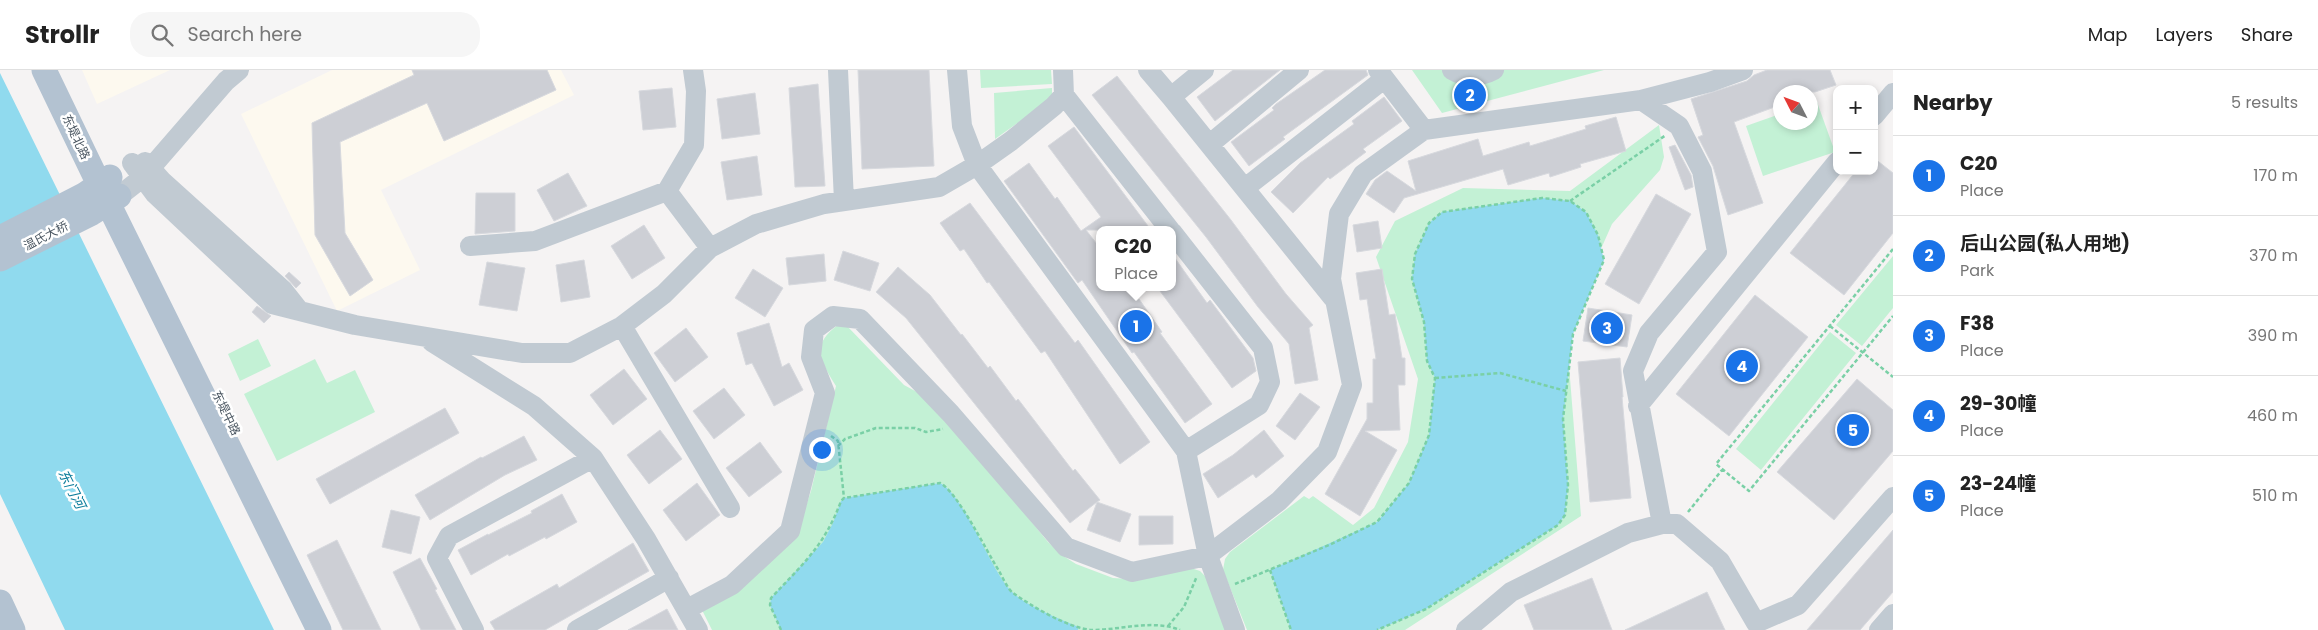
<!DOCTYPE html>
<meta charset="utf-8">
<style>
:root{--surface:#fff;--page:#f6f6f6;--text:#222;--muted:#767676;--line:#e0e0e0;--accent:#1a73e8}
body{margin:0;font-family:Poppins,"Noto Sans SC",sans-serif;background:var(--page);color:var(--text)}
.controls{position:absolute;right:15px;top:15px;display:grid;overflow:hidden;border-radius:10px;box-shadow:0 2px 8px #0003}
.controls button{width:45px;height:45px;display:grid;place-items:center;padding:0;border:0;border-bottom:1px solid var(--line);background:var(--surface);color:var(--text);font:25px sans-serif}
.compass{position:absolute;left:1773px;top:15px;width:45px;height:45px;border-radius:50%;background:var(--surface);box-shadow:0 2px 8px #0003;rotate:312deg}
.you{position:absolute;left:821px;top:379px;width:18px;height:18px;margin:-12px;border:4px solid #fff;border-radius:50%;background:#1a73e8;box-shadow:0 0 0 8px #1a73e833}
.badge{display:grid;place-items:center;width:32px;height:32px;border-radius:50%;background:var(--accent);color:#fff;font-size:16px;font-weight:700}
.pin{position:absolute;translate:-50% -50%;border:2px solid #fff;box-shadow:0 1px 5px #0006}
.popup{position:absolute;left:1096px;top:156px;width:80px;height:65px;box-sizing:border-box;display:grid;place-content:center;border-radius:10px;background:var(--surface);filter:drop-shadow(0 1px 4px #0005);font-size:16px;white-space:nowrap;color:var(--muted)}
.popup b{font-size:19px;color:var(--text)}
.popup::after{content:'';position:absolute;left:50%;top:100%;margin-left:-10px;border:10px solid transparent;border-top-color:var(--surface)}
.list{margin:0;padding:0;list-style:none}
h2{display:flex;justify-content:space-between;align-items:center;height:65px;margin:0;padding:0 20px;font-size:21px}
h2 small{font-size:16px;font-weight:400;color:var(--muted)}
.list li{display:grid;grid-template-columns:32px 1fr auto;gap:15px;align-items:center;box-sizing:border-box;height:80px;padding:0 20px;border-top:1px solid var(--line)}
.list b{display:block;font-size:19px;white-space:nowrap}
.list p{margin:0;font-size:16px;white-space:nowrap;color:var(--muted)}
.list em{font-size:16px;font-style:normal;color:var(--muted)}
.icon{flex:none;width:28px;height:28px;fill:none;stroke:currentColor;stroke-width:2;stroke-linecap:round;stroke-linejoin:round}
.map{position:relative;flex:none;width:1893px;height:560px;overflow:hidden}
header{display:flex;align-items:center;gap:30px;box-sizing:border-box;height:70px;padding:0 25px;background:var(--surface);border-bottom:1px solid var(--line)}
header strong{font-size:24px}
nav{display:flex;gap:28px;margin-inline-start:auto;font-size:18px}
.search{width:350px;height:45px;background:var(--page);display:flex;align-items:center;gap:12px;box-sizing:border-box;padding:0 18px;border-radius:20px;color:var(--muted);font-size:19px}
main{display:flex}
aside{flex:1;background:var(--surface)}
.map>svg:first-child{display:block}
.commercial{fill:#fdf9ef}
.green{fill:#c3f1d5}
.water{fill:#90daee}
.building{fill:#cdcfd5;stroke:#d7d9de}
.lines{fill:none;stroke-linecap:round;stroke-linejoin:round}
.path{stroke:#7ad0a6;stroke-width:2.5;stroke-dasharray:4 2.5;stroke-linecap:butt}
.minor{stroke:#c1cad2;stroke-width:20}
.major{stroke:#b3c2d1;stroke-width:25}
.labels{text-anchor:middle;stroke-width:5;stroke-linejoin:round;paint-order:stroke}
.street-label{font-size:12px;fill:#4a5661;stroke:#fff}
.water-label{font-size:14px;font-style:italic;fill:#0c7c9b;stroke:#fff}
</style>
<header>
<strong>Strollr</strong>
<div class="search"><svg class="icon" aria-label="search" viewBox="0 0 24 24"><circle cx="10" cy="10" r="6"/><path d="M15 15l6 6"/></svg>Search here</div>
<nav><a>Map</a><a>Layers</a><a>Share</a></nav>
</header>
<main>
<div class="map">
<svg width="1893" height="560" viewBox="0 0 1893 560">
<rect width="100%" height="100%" fill="#f5f3f3"/>
<path class="commercial" d="M82,0H170L97,34Z
M332,0H561L574,25L381,120L420,200L337,241L241,44Z"/>
<path class="green" d="M980,0H1051L1052,14L981,18Z
M1412,0H1604L1442,43Z
M1052,18V29L995,69L994,23Z
M1817,32L1835,82L1763,106L1746,56L1780,44V52H1810L1811,34Z
M1659,55L1664,87L1660,100L1612,154L1566,258L1581,446L1405,560H1247L1223,500L1225,489L1230,482L1304,426L1309,429L1313,426L1353,455L1374,438L1408,372L1418,309L1376,187L1395,151L1463,118L1570,121Z
M1893,186V238L1862,276L1836,255Z
M839,254L847,256L904,315L917,322L966,372L1048,472L1065,487L1076,494L1113,508L1129,509L1188,497L1200,501L1207,508L1227,560H712L701,538L796,466L811,421L836,316C819,288 810,276 839,254Z
M1830,262L1856,283L1761,400L1736,379Z
M258,269L271,296L240,311L228,284Z
M315,289L327,313L355,300L375,342L277,391L244,324Z"/>
<path class="water" d="M0,3L274,560H65L0,424Z
M1542,128L1570,131L1586,142L1598,165L1604,190L1573,264L1563,349L1568,415L1565,445L1558,455L1426,539L1377,560H1291L1270,500L1377,452L1409,413L1429,365L1435,308L1427,291L1424,252L1412,209L1415,184L1429,153L1442,142Z
M940,413C964,425 990,499 1011,521C1024,535 1060,549 1078,557V560H781L770,535L771,528L823,472L833,453L841,431L844,428Z"/>
<path class="building" d="M412,0H547L556,20L444,71L427,33L340,72L345,163L373,210L350,226L315,165L312,53L414,5Z
M858,0H929L934,96L862,99Z
M1233,0H1280L1215,51L1197,27Z
M1325,0H1366L1368,5L1283,67L1285,69L1249,96L1231,72L1274,40L1272,38L1276,34Z
M1767,0H1830L1836,15L1815,22H1780V35L1734,52L1763,133L1728,145L1713,96L1698,67L1703,65L1691,29L1747,11L1754,5Z
M1117,6L1231,150L1286,224L1313,255L1309,258L1318,310L1295,314L1289,274L1258,237L1206,167L1092,25Z
M818,14L825,116L795,117L789,18Z
M672,18L676,57L643,60L639,21Z
M755,23L760,64L722,69L717,29Z
M1384,27L1402,51L1363,79L1366,82L1330,109L1328,107L1293,143L1271,122L1300,93L1354,54L1352,51Z
M1616,47L1626,81L1580,94L1581,97L1550,107L1549,103L1508,115L1503,99L1404,128L1394,143L1366,124L1375,110L1387,101L1416,121L1408,91L1478,69L1483,86L1529,72L1530,76L1586,59L1585,56Z
M1074,57L1151,160H1086L1100,178V217H1126L1136,231L1139,229L1162,262L1160,263L1212,334L1185,353L1134,282L1132,283L1082,210L1078,213L1004,111L1029,93L1055,129L1057,127L1081,161L1101,147L1048,76Z
M1675,75L1691,105L1693,117L1685,120L1669,77Z
M757,86L762,125L727,130L721,92Z
M1874,88L1893,103V163L1844,225L1790,183L1856,101H1874Z
M568,103L587,136L554,151L537,120Z
M476,123H515V161L475,164Z
M1656,124L1691,144L1639,234L1605,214Z
M970,133L1075,273L1078,270L1150,372L1120,394L1045,281L1041,283L989,212L987,213L964,179L960,181L940,153Z
M1378,151L1382,178L1357,182L1353,155Z
M644,155L665,188L632,209L611,176Z
M843,181L879,193L870,221L834,210Z
M824,184L826,211L789,215L786,188Z
M1172,184L1207,233L1210,230L1253,288L1256,301L1232,318L1157,217H1172Z
M584,190L590,227L561,232L556,195Z
M487,192L525,198L517,241L479,235Z
M898,197L930,225L961,265L962,264L988,298L990,296L1016,331L1018,329L1073,401L1075,399L1100,430L1097,432L1131,444L1120,472L1087,460L1097,432L1070,453L906,248L876,222Z
M753,199L783,218L765,247L735,228Z
M1382,199L1389,245L1395,244L1402,288H1405V315H1398L1400,360L1365,361L1397,380L1360,446L1325,424L1367,349V333H1373V289H1376L1367,229L1360,230L1356,203Z
M289,202L301,213L296,218L285,206Z
M1755,225L1808,267L1729,366L1676,324Z
M257,236L271,246L264,253L252,242Z
M1588,238L1632,245L1627,277L1583,271Z
M769,253L782,297L789,293L803,320L774,336L752,293L746,295L737,263Z
M686,258L708,287L675,312L654,283Z
M1620,288L1623,327H1622L1631,428L1590,432L1578,292Z
M624,299L647,329L613,355L590,325Z
M1857,309L1893,340V381L1834,450L1777,402Z
M724,318L745,345L714,369L693,341Z
M1300,323L1320,337L1295,370L1276,356Z
M445,338L459,363L330,434L316,409Z
M660,360L682,389L649,414L627,385Z
M1264,360L1284,386L1256,408L1253,404L1218,428L1203,404L1233,385Z
M524,366L537,390L505,405L430,450L415,425L481,387L482,388Z
M760,372L782,402L749,427L726,398Z
M697,413L720,445L686,471L663,440Z
M562,424L577,452L546,469L545,467L509,486L508,484L471,505L458,480L488,464V465L532,443L531,441Z
M391,440L420,447L411,484L382,477Z
M1139,446H1173V474L1139,475Z
M1893,460V522L1860,560H1807Z
M337,470L381,560H343L307,485Z
M633,473L649,501L545,560H495L490,552L557,514L559,518Z
M420,488L437,519L435,520L456,560H421L413,543L393,502Z
M1592,508L1612,560H1534L1524,535Z
M1707,522L1725,560H1625Z
M667,539L678,560H628Z"/>
<g class="lines">
<path class="path" d="M1570,131L1666,65
M1893,179L1716,394L1749,421L1893,246
M1830,256L1893,307
M1435,308L1500,303L1566,321
M831,366L838,371L844,428
M838,376L845,369L876,358H915L926,362L943,359
M1688,442L1722,400
M1270,500L1291,560
M1235,514L1329,475L1377,452L1409,413L1429,365L1435,308L1427,291L1424,252L1412,209L1415,184L1429,153L1442,142L1542,128L1570,131L1586,142L1598,165L1604,190L1573,264L1563,349L1568,415L1565,445L1558,455L1426,539L1377,560
M1168,556L1184,537L1197,506
M781,560L770,535L771,528C803,494 825,475 841,431L844,428L940,413C957,421 987,482 999,501C1003,508 1007,518 1013,523C1033,537 1068,558 1092,560C1121,560 1153,549 1180,560"/>
<path class="minor" d="M838,0L844,131
M957,0L962,56L977,95L1186,381L1208,486L1235,560
M1148,0L1171,27
M1204,0L1171,27L1333,228
M1378,0L1424,60
M1452,0C1465,8 1481,7 1494,0
M1064,25L1170,160
M1641,30L1679,56L1702,101L1717,182L1649,263L1633,301L1662,454
M1874,46L1893,23
M1210,74L1299,0
M145,92L162,111L283,220L298,239
M132,93L155,124L272,234L355,255L522,283H570L622,256L664,224L710,178L756,154L824,134L939,117L977,95L1011,71L1054,36L1064,25L1063,0
M1245,118L1384,9
M667,121L710,178
M119,126L142,108L226,11L239,0
M1172,162L1263,278L1270,312L1259,335L1186,381
M470,176L535,171L667,121L694,75L696,21L693,0
M622,256L730,438
M432,272L534,336L593,388L646,469L698,560
M1638,336L1837,92
M687,539L732,515L790,461L825,323L811,287L814,260L833,246L860,249L951,344L1066,477L1132,502L1207,486L1279,431L1327,382L1352,315L1331,209L1339,144L1363,104L1424,60L1641,30L1710,12L1743,0
M474,560L437,488L449,466L593,388
M577,560L669,508
M1466,560L1511,522L1628,463L1662,454H1677L1720,491L1756,553L1798,535L1893,427
M1879,560L1893,544"/>
<path class="major" d="M44,0L108,133L319,560
M0,168L84,125L110,107
M0,189L92,143L119,126
M0,532L13,560"/>
</g>
<g class="labels">
<g class="street-label">
<text transform="translate(76 67) rotate(65)" y="4">东堤北路</text>
<text transform="translate(46 166) rotate(-27)" y="4">温氏大桥</text>
<text transform="translate(226 343) rotate(64)" y="4">东堤中路</text>
</g>
<g class="water-label">
<text transform="translate(72 419) rotate(63)" y="5">东门河</text>
</g>
</g>
</svg>
<div class="controls">
<button>+</button>
<button>−</button>
</div>
<svg class="compass" viewBox="-18 -18 36 36"><path d="M0-13l5 13h-10z" fill="#e53935"/><path d="M0 13l5-13h-10z" fill="#767676"/></svg>
<div class="you"></div>
<div class="pin badge" style="left:1136px;top:256px">1</div>
<div class="popup"><b>C20</b>Place</div>
<div class="pin badge" style="left:1470px;top:25px">2</div>
<div class="pin badge" style="left:1607px;top:258px">3</div>
<div class="pin badge" style="left:1742px;top:296px">4</div>
<div class="pin badge" style="left:1853px;top:360px">5</div>
</div>
<aside>
<h2>Nearby<small>5 results</small></h2>
<ul class="list">
<li><span class="badge">1</span><div><b>C20</b><p>Place</p></div><em>170 m</em></li>
<li><span class="badge">2</span><div><b>后山公园(私人用地)</b><p>Park</p></div><em>370 m</em></li>
<li><span class="badge">3</span><div><b>F38</b><p>Place</p></div><em>390 m</em></li>
<li><span class="badge">4</span><div><b>29-30幢</b><p>Place</p></div><em>460 m</em></li>
<li><span class="badge">5</span><div><b>23-24幢</b><p>Place</p></div><em>510 m</em></li>
</ul>
</aside>
</main>
